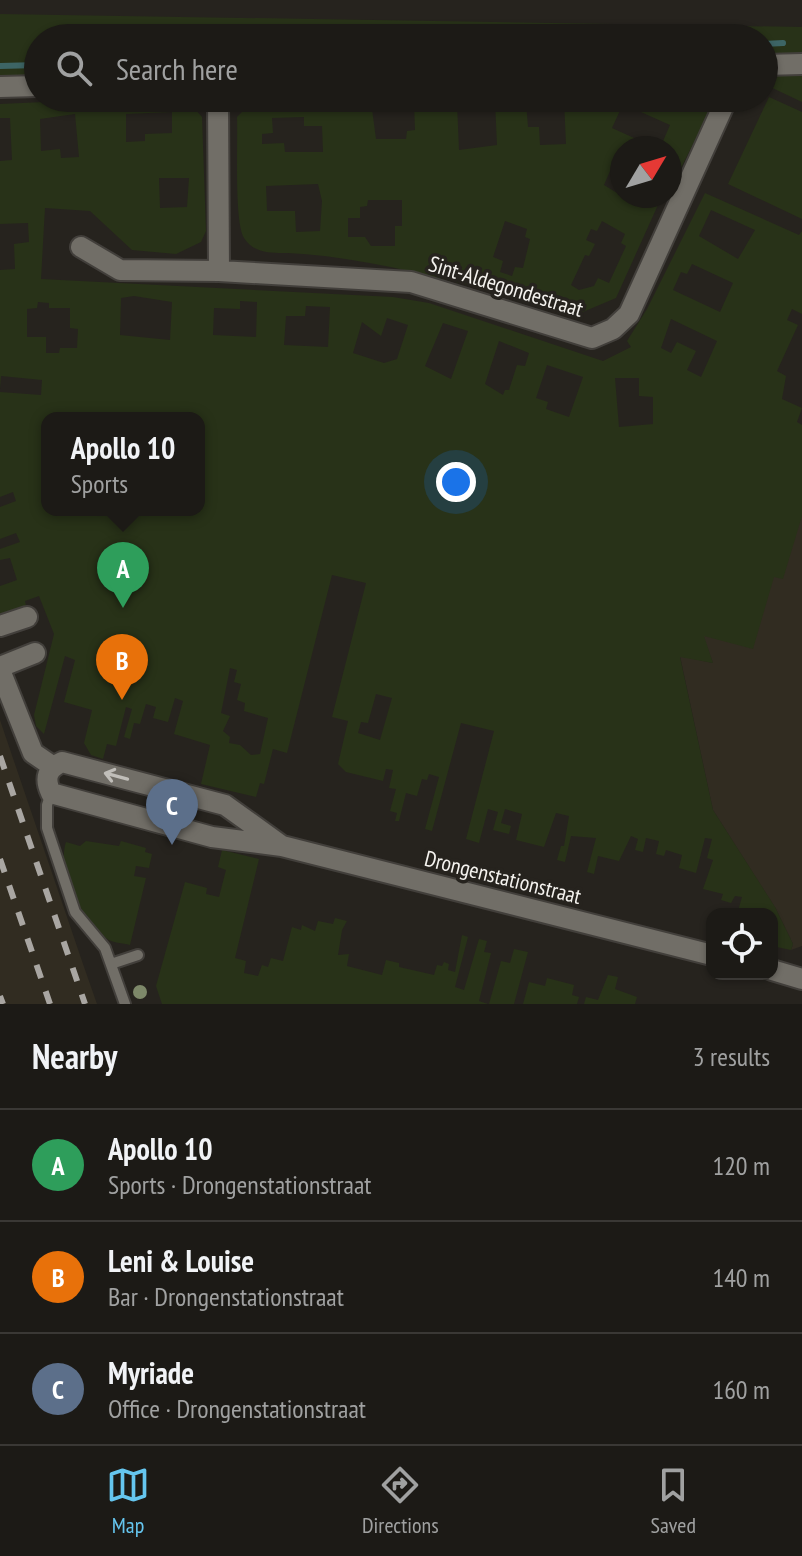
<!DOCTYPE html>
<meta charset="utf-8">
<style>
:root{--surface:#1c1a16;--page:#292723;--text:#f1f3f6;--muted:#a0a1a1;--line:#3a3835;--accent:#65c5ee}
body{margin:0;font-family:"PT Sans Narrow",sans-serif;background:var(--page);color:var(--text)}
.controls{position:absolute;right:24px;bottom:24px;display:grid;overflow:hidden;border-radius:16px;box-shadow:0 2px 6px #0004}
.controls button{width:72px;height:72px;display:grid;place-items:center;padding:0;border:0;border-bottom:2px solid var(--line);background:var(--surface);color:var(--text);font:40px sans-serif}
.compass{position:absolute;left:610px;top:136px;width:72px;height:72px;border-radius:50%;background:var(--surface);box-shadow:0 2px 6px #0004;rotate:52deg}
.you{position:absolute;left:456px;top:482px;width:28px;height:28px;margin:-20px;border:6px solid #fff;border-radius:50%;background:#1a73e8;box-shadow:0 0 0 12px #1a73e833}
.badge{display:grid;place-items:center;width:52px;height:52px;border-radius:50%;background:var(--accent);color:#fff;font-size:26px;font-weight:700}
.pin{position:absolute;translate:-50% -66px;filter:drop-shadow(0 2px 4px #0008)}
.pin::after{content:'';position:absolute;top:42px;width:28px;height:24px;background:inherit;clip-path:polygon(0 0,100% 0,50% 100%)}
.popup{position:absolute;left:41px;top:412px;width:164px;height:104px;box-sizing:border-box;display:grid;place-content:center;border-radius:16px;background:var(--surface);filter:drop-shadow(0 2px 6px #0005);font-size:26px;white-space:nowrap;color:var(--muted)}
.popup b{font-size:30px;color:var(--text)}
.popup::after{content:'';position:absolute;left:50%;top:100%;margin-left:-16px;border:16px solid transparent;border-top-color:var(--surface)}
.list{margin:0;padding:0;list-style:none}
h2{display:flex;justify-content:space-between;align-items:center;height:104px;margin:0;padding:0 32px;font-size:34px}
h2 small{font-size:26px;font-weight:400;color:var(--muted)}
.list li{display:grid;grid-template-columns:52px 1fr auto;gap:24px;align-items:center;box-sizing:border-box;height:112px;padding:0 32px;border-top:2px solid var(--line)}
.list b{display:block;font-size:30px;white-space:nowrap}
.list p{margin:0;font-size:26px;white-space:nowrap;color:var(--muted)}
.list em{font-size:26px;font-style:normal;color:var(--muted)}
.icon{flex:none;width:44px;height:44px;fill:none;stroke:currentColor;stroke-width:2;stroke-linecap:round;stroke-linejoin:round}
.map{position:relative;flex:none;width:802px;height:1004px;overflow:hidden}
.search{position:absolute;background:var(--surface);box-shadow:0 2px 6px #0004;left:24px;right:24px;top:24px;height:88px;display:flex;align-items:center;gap:20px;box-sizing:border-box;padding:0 28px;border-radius:44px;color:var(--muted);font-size:30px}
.sheet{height:440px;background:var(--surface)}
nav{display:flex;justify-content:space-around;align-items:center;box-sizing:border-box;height:112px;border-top:2px solid var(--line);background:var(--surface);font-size:22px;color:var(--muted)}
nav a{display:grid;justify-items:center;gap:4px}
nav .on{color:var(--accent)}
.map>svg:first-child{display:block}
.built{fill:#312c21}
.green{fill:#283218;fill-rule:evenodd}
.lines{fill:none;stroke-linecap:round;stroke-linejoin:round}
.stream{stroke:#3d6565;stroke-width:6}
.lane-casing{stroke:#423f3b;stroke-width:14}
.street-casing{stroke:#423f3b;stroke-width:24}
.lane{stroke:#716e67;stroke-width:10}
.street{stroke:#716e67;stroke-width:20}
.rail{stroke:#a9a6a2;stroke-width:6;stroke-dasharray:14 14;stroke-linecap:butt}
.tree{fill:#7d8869}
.oneway{stroke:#c0beb9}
.labels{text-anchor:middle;stroke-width:7;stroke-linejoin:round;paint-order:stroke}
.street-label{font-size:22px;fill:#f5f3ef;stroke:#26231e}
</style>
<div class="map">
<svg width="802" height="1004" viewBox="0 0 802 1004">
<rect width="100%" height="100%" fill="#26231e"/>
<path class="built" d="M747,505L802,516V946L791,950L793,944L776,909L713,810L680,656L713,663L695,614Z
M0,720L83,964L97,1004H0Z"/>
<path class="green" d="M0,14L802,27V53L764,54V38H38V76L0,77Z
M802,74V102L764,84V75Z
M769,97L802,112V219L728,184Z
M133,98H185L202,117L206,231L201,242L176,254L132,250L90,211L45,208L41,279L393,297L429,303L603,361L631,347L627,341L647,309L705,193L799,235L802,231V314L792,309L787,320L798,325L777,371L786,376L782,399L802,408L797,422L802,425V516L783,579L774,577L753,649L704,636L713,663L680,657L713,810L775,907L793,944L791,950L772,946V914L738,911L742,897L735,896L731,903L721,900L723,894L703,889L713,860L707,858L712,839L705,838L696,873L679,868L682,855L666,850L664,856L656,854L659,841L646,838L643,852L635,850L638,839L631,836L619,861L598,856L594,874L587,872L596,838L571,836L565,862L557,860L561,846H564L569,816L556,813L544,847L516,840L522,814L505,809L501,823L511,826L509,834L493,830L498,812L488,809L479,843L466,839L494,731L461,723L432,831L425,829L439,777L429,774L427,780L422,779L417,796L406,793L399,821H395L397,813L390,811L396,789L389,788L393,770L386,769L383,781L346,772L338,764L348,721L332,717L366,583L332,575L287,753L273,749L264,784L260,783L256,797L201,784L210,745L174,734L183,701L175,698L168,722L153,718L156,707L146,704L140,724L134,723L130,739L124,737L132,709L126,707L116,746L107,744L103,759L91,755L84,743L92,710L64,702L75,660L65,656L44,734L36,726L34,715L54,634L39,596L25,601L26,606L0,615V586L17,580L10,558L0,560V549L20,542L16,533L0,539V507L16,501L13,492L0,497V392L41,395L42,380L1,376L0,389V270L15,269L14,244L29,242L28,223L0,224V161L12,160L10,118H0V104ZM172,112V133L145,134V141L126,142V114ZM75,114L79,157L61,158L60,149L41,151L40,119ZM159,178H189L187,207L160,208ZM711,210L755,230L738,259L699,236ZM692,264L733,283L720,312L673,290L681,272L687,274ZM134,296L172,302L170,340L120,335L121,298ZM240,301L257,302L256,337L213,335L214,308L240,309ZM38,302L49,303V308H70V328L78,329L77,348H60L59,353H46V337H27V309L37,308ZM306,306L330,307L328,347L284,345L286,316H305ZM387,318L408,325L397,359L384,363L353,353L362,322L381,336ZM671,319L717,341L701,377L687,370L696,351L677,342L671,353L661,348ZM443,323L468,331L451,379L425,366ZM499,341L529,353L525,366L517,365L509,390H505L503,395L485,384ZM547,365L583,377L569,417L546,409L548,402L536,398ZM615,378H639V396L653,397V424L619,427ZM47,418H199V510H47ZM230,668L237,670L234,682L241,684L237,700L245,703L244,711L268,718L260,754L251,755L240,745L229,743L230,737L223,731L230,716L221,713ZM376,694L392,698L380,740L358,733L361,722L368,723Z
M256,98H712L714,102L676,178L672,176L670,180V148H660L670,125L623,104L612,128L656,148H622V165L614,162L604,185L622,196L644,203L648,196H662L616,298L578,314L484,284L481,288C417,273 354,256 288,253C272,253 254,254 244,238C234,222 238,142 237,117ZM564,100L566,144L540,145L539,127H528L526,102ZM495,101L497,145L459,150L457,103ZM414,103L415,130L407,131L406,139H376L372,109H389V104ZM304,117V126H322L323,152H285L284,143L262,144V134L273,133L272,118ZM318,184L322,201L320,231L296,232L295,211H267L266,186ZM368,200H402V226H395V246H371L365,237H348V218H360V207L367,206ZM505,221L527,229L525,237L530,239L523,268L515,267L512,276L500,272L503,261L493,257ZM602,221L625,234L621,243L626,246L609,283L598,278L594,286L579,290L571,285L585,255L589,256L595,244L586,240L591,229L597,231Z
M86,841L119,846L121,841L146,848L145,852L152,854L149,868L136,866L134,876L146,878L130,945C123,943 112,943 106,938C82,918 56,873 66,842L80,846Z
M222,850L259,859L235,958L246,961L244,973L258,976L262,965L268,967L271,958L283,961L292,927L301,930L302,925L315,931L318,921L333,924L335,918L347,921L342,930L338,955L349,954L347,966L382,975L386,960L399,963V967L434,975L437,965L442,966L444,962L449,964L448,970L455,972L462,935L468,937L455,987L464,990L479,939L487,941L484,952L491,953L479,1001L488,1004H162L156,986L185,882L207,888L206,894L219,897L226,870L218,867Z
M514,949L528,952L514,1004H489L501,961L510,963Z
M608,975L618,977L615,989L637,997L635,1004H584L586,997L598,1000Z
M547,978L574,985L572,995L579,997L577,1004H523L529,982L545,986Z"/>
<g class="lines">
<path class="stream" d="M764,44L783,43
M0,66L38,65"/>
<defs>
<path id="lane" d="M51,793L47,805V828L75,912L105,948L125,1004
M111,964L138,955"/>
<path id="street" d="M764,65L802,64
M0,87L38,86
M218,98L219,271
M81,247L120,270L219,271L411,282L592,338L613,329L629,314L727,98
M0,626L27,617
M0,667L35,653
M0,670L33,753L52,766
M282,846L225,805L62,762C47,769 44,778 51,793L212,837L282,846L712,955
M772,970L802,979"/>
</defs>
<use href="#lane" class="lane-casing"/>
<use href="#street" class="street-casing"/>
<use href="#lane" class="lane"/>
<use href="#street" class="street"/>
<path class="rail" d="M0,756L85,1004
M0,859L50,1004
M0,996L3,1004"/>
</g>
<circle class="tree" cx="140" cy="992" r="7"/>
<defs><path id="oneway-shaft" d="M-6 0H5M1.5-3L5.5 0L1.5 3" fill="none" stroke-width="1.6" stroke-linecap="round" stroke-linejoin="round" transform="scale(2)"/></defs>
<use class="oneway" href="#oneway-shaft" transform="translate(116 776) rotate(-165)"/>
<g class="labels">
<g class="street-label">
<text transform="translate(506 286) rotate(17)" y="8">Sint-Aldegondestraat</text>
<text transform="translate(503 877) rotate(14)" y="8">Drongenstationstraat</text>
</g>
</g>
</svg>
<div class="controls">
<button><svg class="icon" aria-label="locate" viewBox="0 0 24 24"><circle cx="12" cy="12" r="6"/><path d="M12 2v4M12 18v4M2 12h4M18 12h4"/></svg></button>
</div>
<svg class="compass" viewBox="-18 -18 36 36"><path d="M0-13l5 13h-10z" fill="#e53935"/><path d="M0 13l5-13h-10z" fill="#a0a1a1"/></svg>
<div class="you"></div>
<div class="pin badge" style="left:123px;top:608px;background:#2e9e5b">A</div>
<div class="popup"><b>Apollo 10</b>Sports</div>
<div class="pin badge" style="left:122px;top:700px;background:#e8710a">B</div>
<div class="pin badge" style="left:172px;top:845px;background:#5c6f8a">C</div>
<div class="search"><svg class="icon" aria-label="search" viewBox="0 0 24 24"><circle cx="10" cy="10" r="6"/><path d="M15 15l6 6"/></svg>Search here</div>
</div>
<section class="sheet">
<h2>Nearby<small>3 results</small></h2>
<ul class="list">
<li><span class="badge" style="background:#2e9e5b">A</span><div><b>Apollo 10</b><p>Sports · Drongenstationstraat</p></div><em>120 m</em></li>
<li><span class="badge" style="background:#e8710a">B</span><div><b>Leni &amp; Louise</b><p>Bar · Drongenstationstraat</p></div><em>140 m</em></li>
<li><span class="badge" style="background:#5c6f8a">C</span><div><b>Myriade</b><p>Office · Drongenstationstraat</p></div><em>160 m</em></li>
</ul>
</section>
<nav>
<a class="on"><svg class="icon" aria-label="map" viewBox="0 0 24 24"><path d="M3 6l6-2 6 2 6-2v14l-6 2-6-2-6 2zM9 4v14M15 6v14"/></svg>Map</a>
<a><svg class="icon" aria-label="directions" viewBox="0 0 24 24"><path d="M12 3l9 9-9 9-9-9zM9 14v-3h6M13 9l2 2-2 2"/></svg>Directions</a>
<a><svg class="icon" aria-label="saved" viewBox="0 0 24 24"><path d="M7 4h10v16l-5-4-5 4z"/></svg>Saved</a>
</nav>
